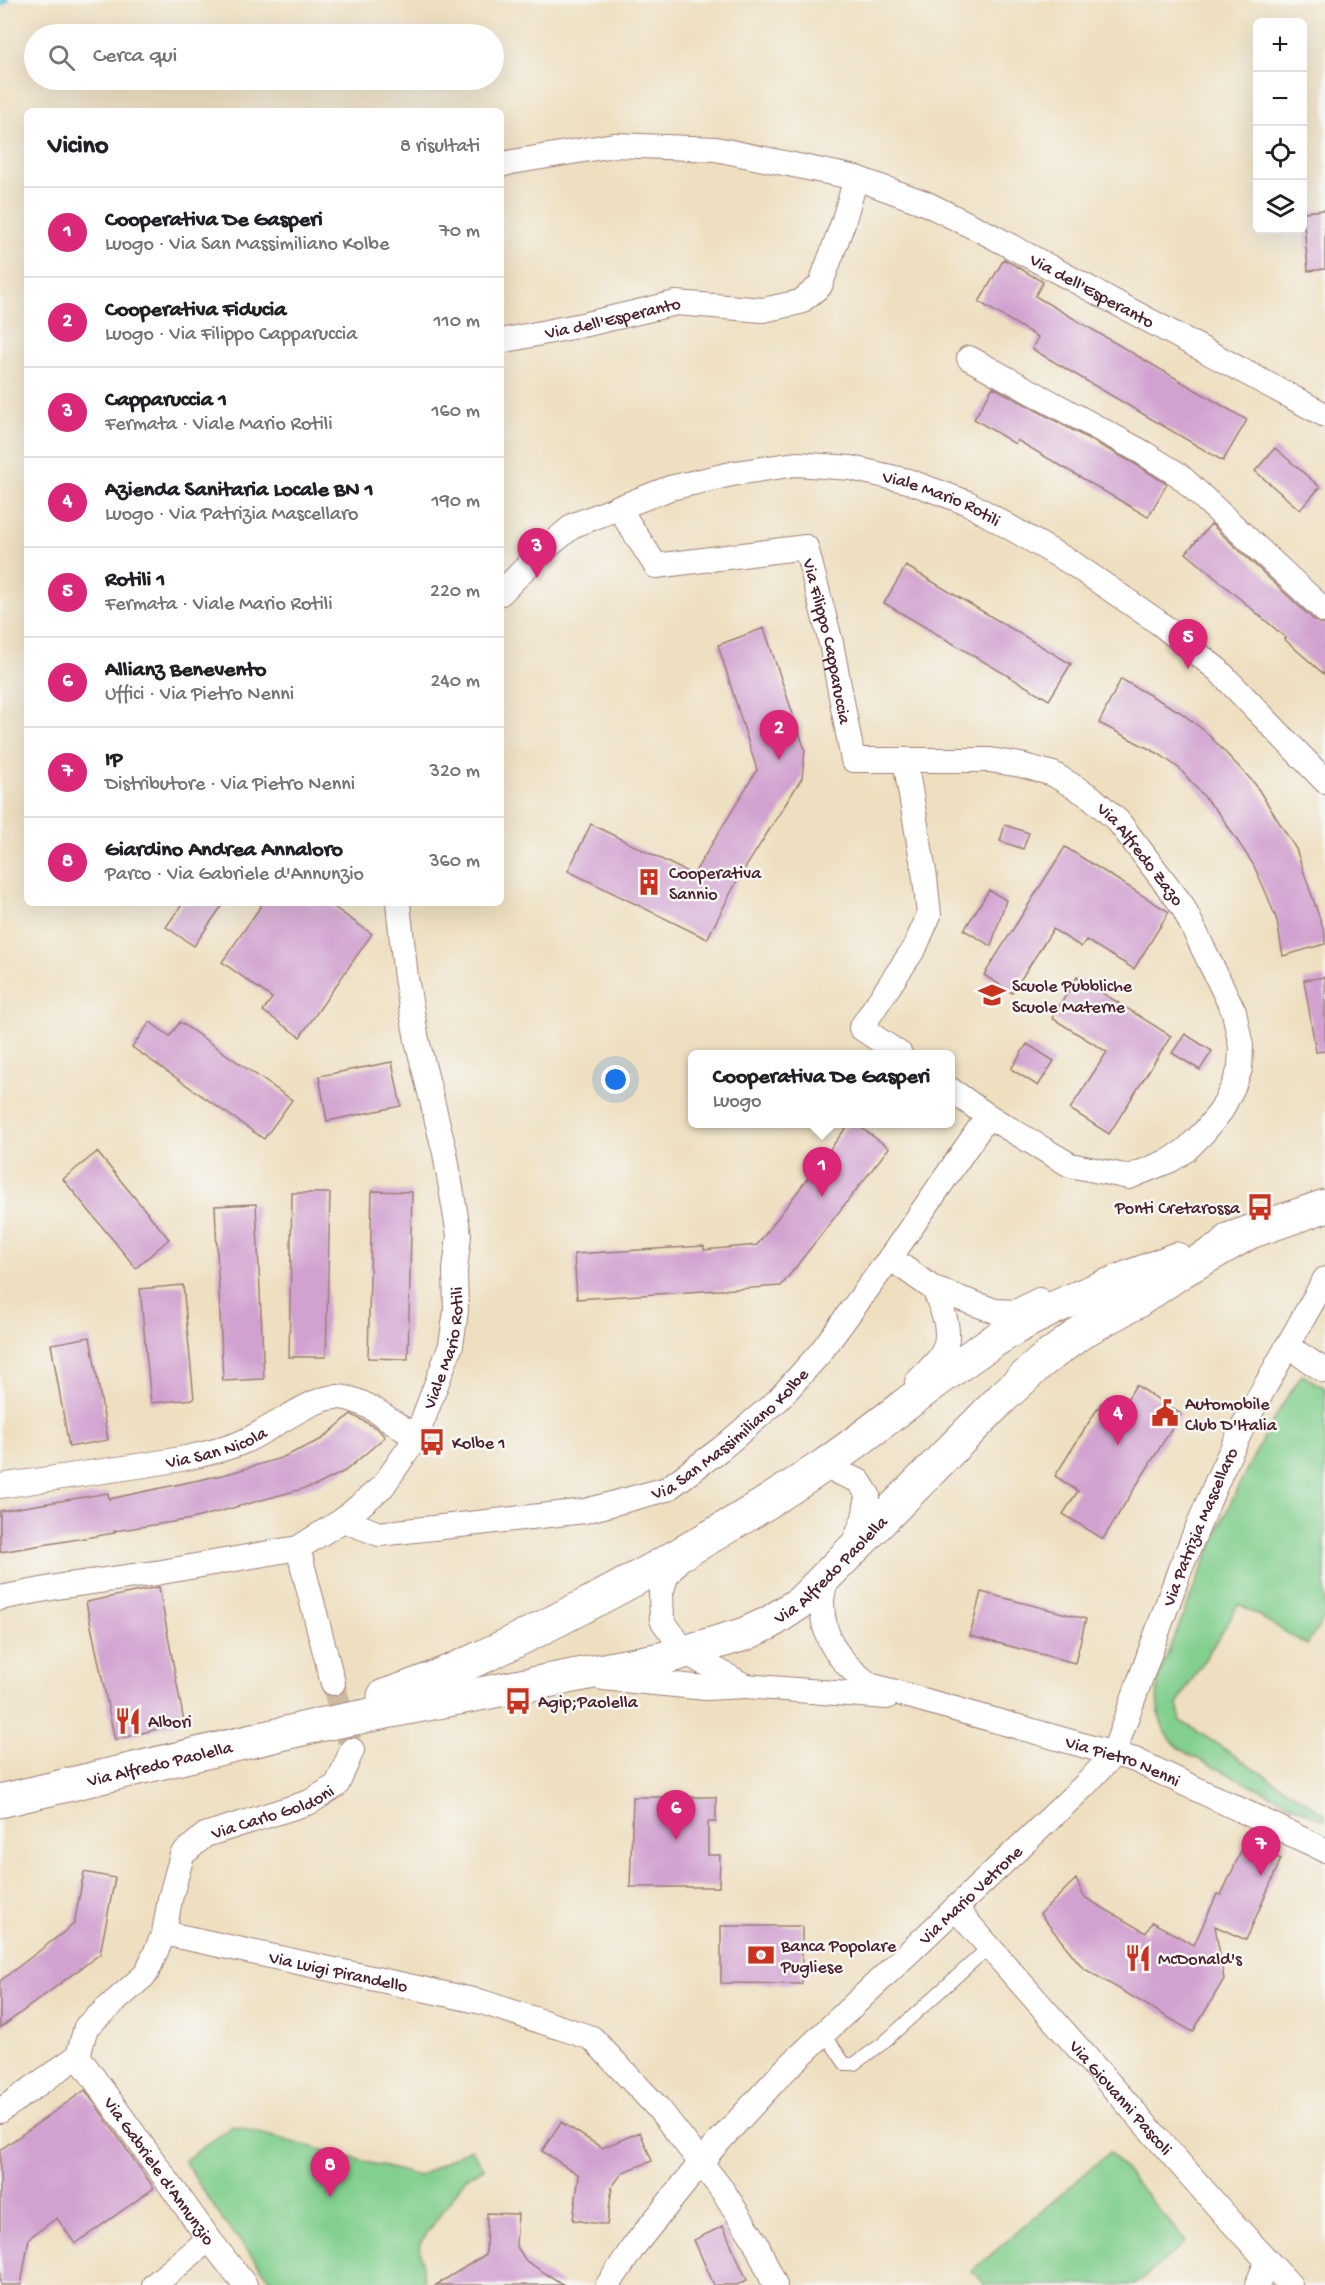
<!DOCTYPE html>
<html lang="it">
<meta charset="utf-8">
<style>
:root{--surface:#fff;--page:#f6f6f6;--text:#202124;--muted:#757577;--line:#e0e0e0;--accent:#db2777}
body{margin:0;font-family:"Gochi Hand",sans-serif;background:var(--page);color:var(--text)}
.controls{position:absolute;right:18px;top:18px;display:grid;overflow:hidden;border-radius:9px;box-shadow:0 6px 24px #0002}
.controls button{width:54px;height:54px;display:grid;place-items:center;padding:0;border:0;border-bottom:2px solid var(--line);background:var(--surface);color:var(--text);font:30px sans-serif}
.you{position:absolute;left:616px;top:1080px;width:21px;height:21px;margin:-15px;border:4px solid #fff;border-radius:50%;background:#1a73e8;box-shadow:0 0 0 9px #1a73e833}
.badge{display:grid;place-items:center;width:39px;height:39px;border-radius:50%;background:var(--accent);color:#fff;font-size:20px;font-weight:700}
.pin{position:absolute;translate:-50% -50px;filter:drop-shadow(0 2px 3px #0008)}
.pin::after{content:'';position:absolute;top:32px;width:21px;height:18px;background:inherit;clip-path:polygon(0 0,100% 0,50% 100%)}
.popup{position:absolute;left:688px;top:1050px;width:267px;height:78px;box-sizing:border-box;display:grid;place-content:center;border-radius:9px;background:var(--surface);filter:drop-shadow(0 2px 4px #0005);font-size:20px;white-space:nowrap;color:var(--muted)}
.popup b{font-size:22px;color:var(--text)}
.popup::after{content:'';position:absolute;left:50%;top:100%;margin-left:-12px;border:12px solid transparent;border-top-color:var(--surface)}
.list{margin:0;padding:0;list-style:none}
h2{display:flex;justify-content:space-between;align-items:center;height:78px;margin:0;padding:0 24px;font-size:26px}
h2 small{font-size:20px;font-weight:400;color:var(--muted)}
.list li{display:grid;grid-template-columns:39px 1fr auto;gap:18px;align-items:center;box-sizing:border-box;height:90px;padding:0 24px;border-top:2px solid var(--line)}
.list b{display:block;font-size:22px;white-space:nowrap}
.list p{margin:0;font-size:20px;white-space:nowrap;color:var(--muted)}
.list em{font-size:20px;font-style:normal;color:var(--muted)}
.icon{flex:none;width:33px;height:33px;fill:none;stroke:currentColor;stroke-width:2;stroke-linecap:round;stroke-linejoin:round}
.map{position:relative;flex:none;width:1325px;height:2285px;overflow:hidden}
.search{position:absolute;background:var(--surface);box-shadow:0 6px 24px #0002;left:24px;top:24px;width:480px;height:66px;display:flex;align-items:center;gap:15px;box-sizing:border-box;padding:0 21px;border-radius:33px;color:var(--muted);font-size:22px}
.panel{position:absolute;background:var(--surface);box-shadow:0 6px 24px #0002;left:24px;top:108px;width:480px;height:798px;border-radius:9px}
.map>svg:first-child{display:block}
.green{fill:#82cf8e;stroke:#66775c;stroke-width:1.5}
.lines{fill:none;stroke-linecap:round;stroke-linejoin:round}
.stream{stroke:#5dc3da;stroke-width:7}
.building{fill:#d1a2d0}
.minor-tunnel{stroke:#cdb9a2;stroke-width:24;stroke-dasharray:24 12;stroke-linecap:butt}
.service-casing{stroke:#9c7f76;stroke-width:14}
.minor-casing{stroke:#9c7f76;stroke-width:26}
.secondary-casing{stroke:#9c7f76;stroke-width:35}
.service{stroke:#fff;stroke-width:12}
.minor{stroke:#fff;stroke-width:24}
.secondary{stroke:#fff;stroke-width:33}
.labels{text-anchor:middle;stroke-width:5;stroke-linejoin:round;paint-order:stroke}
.street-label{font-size:18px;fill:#4a1f2b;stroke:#f6f6f2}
.poi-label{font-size:18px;fill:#4a1f2b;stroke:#f6f6f2;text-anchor:start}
</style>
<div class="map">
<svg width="1325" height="2285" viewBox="0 0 1325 2285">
<rect width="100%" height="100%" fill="#f6f6f2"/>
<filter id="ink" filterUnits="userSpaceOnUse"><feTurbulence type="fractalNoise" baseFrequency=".0167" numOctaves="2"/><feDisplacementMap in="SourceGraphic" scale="12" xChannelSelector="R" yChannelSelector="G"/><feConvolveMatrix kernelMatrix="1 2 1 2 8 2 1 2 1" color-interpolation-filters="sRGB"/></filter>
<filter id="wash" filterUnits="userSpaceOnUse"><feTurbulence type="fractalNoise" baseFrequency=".008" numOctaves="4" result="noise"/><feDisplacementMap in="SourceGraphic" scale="24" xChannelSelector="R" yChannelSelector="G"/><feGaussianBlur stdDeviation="1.35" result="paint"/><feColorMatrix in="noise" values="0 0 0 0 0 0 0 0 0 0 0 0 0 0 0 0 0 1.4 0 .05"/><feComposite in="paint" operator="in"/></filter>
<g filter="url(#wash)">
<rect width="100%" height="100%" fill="#eedfc0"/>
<path class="green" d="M1302,1375L1325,1388V1617L1307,1645L1239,1604L1177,1704L1181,1721L1325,1814V1821L1190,1755C1184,1750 1175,1746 1171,1740C1156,1722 1155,1695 1160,1673C1202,1570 1239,1466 1302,1375Z
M233,2126L419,2176L471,2148L484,2168L466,2178L420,2243L424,2280L412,2285H275L220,2216L184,2161Z
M1110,2152L1186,2242L1135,2285H984L972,2271Z"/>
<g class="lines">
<path class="stream" d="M0,4L5,0"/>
</g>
<g id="blocks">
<path class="building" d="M1325,210V269L1308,271L1303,212Z
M1004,259L1043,282L1035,296L1247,420L1223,461L1032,349L1038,337L979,302Z
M993,387L1135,464L1167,484L1148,517L1017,440L1015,444L974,419Z
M1275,448L1320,487L1300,510L1255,471Z
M1211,524L1315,621L1325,625V675L1284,639L1286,638L1186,553Z
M906,566L1071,664L1049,700L884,603Z
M764,628L805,750L802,778L737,881L707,939L568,871L591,824L693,875L757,770L718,645Z
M1121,679L1180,712L1206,732L1255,784L1296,849L1325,934V944L1283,956L1277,921L1267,895L1253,864L1221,816L1180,769L1159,754L1099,723Z
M1005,825L1029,833L1023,849L1000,841Z
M1065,847L1169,912L1134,969L1086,940L1081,947L1053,929L1012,993L984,975Z
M989,890L1006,900L991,946L964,930Z
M183,903H224L194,946L166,927Z
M263,903H328L372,934L300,1037L263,1011L272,998L222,962Z
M1077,977L1171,1036L1109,1134L1070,1109L1107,1052L1052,1018Z
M1325,977V1051L1316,1052L1304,980Z
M150,1022L170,1036L180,1022L292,1100L264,1139L132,1047Z
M1185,1034L1212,1051L1200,1070L1172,1053Z
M1027,1044L1054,1061L1038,1086L1011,1069Z
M392,1062L401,1106L327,1121L319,1076Z
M849,1124H856L889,1148L781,1286L577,1299L574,1254L704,1246V1250L757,1245Z
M97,1152L169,1239L136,1268L63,1179Z
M372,1191L412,1192L408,1359L368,1358Z
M292,1193H330L326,1357H289Z
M256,1204L264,1379L223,1381L215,1206Z
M183,1285L194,1399L151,1403L140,1289Z
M90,1337L108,1440L69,1447L51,1344Z
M1136,1385L1181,1414L1103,1539L1063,1514L1078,1491L1055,1476L1101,1403L1121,1409Z
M351,1414L378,1429L385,1437L345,1471L317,1485L192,1519L114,1531L115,1533L0,1552V1511L108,1493L109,1499L227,1474L281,1458L322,1439Z
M159,1587L184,1722L115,1740L86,1602Z
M981,1592L1086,1619L1075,1663L970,1636Z
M633,1797H716V1822H708V1855H720L719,1887H630Z
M1245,1843L1281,1859L1246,1940L1215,1926L1224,1979L1193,2032L1083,1968L1040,1914L1076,1879L1084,1897L1146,1933L1152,1922L1194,1945L1217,1894L1221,1895Z
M84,1872L115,1878L100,1954L0,2028V1981L74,1924Z
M721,1926H802V1984L721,1983Z
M85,2090L154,2188L75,2244L57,2218L29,2238L21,2285H0V2150Z
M561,2122L602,2148L640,2132L652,2161L623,2172L612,2187L607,2225L573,2220L579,2175L542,2151Z
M487,2213L518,2214L516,2245L526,2261L564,2285H436L486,2254Z
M723,2226L747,2280L737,2285H714L694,2240Z"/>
</g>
</g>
<g filter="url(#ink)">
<use href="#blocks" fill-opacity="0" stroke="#9c7f76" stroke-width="1.5"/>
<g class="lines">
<path class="minor-tunnel" d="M333,1683L352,1750"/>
<defs>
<path id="service" d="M824,2033L845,2064H854L882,2044L989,1947"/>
<g id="minor">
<path id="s1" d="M501,165L512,162L614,145L716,149L856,178L925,203L990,235L1325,415"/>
<path id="s2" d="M501,341L587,324L676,303L763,310L800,302L820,286L843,223L856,178"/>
<path d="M969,358L1142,452L1179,475L1325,611"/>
<path id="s3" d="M618,507L656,566L806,547L831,643L853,760H905"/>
<path id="s4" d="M501,593L540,553L574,525L670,488L736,473L796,464L851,468L908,481L968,503L1075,565L1158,622L1218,670L1325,781"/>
<path id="s5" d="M900,1054L861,1028L915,947L929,915L925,878L905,760H990L1021,765L1053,774L1091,797L1118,821L1182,905L1234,1012L1241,1046L1240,1069L1233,1087L1221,1111L1204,1132L1186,1150L1171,1160L1129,1177L1070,1165L988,1116L951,1090"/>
<path d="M890,1258L934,1289L995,1311L1016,1312L1039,1300"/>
<path d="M1287,1346L1325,1371"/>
<path d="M917,1382C924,1374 934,1366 940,1357C955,1336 943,1311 934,1289"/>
<path d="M822,1466L859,1481L868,1495L864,1518L854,1543"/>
<path id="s6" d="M0,1486C44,1480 87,1473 131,1467C166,1462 204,1456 238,1444C267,1433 309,1398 336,1397C362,1396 395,1424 416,1438"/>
<path id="s7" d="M343,1520L379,1534L585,1511L667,1489L722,1448L778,1400L820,1353L890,1258L988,1116"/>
<path d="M298,1548L333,1683"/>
<path d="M682,1555L666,1577L661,1593L662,1620L685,1652L745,1686L887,1697"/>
<path id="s8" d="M828,1574C826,1583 822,1593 822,1602C822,1641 841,1663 870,1685L1135,1760L1325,1850"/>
<path id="s9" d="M0,1598L62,1586L156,1573L298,1548L343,1520L383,1486L416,1438L451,1345L456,1311L455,1270L459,1235L445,1153L417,1040L406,978L398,903"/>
<path d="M603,1678L706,1688L745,1686"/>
<path id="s10" d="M955,1908L1226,2216L1290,2285"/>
<path id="s11" d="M164,1933L170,1899L182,1855L205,1835L310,1802L337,1785L352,1750"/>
<path id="s12" d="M78,2056L209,2239L245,2285"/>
<path id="s13" d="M0,2111L78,2056L86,2027L146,1974L164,1933L482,2002L592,2038L659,2109L723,2191L755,2241L775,2285"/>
<path d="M154,2285L209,2239"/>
<path id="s14" d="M608,2285L634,2246L712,2149L781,2074L1085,1785L1113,1755L1180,1569L1221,1472L1243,1426L1325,1279"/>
<path d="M1257,2285L1267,2262"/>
</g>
<g id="secondary">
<path d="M1230,1239L1325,1206"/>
<path d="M384,1696C446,1676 505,1647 563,1617C651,1572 742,1521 823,1466C882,1425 937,1377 997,1339C1051,1304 1115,1283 1176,1259"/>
<path id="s15" d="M0,1801L319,1725L661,1659L745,1634L769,1623L801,1602L1003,1397L1041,1362L1083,1331L1136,1302L1182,1271L1250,1232"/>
</g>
</defs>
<use href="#service" class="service-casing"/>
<use href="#minor" class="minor-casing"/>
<use href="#secondary" class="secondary-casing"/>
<use href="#service" class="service"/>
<use href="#minor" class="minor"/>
<use href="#secondary" class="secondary"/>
</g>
</g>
<defs>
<symbol id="building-bare" viewBox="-9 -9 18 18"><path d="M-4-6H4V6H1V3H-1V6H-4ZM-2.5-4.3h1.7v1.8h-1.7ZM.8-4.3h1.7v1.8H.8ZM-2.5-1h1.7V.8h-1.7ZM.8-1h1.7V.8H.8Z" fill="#c8321e" stroke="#f6f6f2" stroke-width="2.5" paint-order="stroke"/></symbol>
<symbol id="school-bare" viewBox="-9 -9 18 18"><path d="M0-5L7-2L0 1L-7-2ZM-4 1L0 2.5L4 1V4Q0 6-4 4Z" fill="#c8321e" stroke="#f6f6f2" stroke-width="2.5" paint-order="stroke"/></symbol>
<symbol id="bus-bare" viewBox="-9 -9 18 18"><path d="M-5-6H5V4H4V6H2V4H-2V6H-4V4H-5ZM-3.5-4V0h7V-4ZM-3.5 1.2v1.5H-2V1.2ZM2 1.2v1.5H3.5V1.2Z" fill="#c8321e" stroke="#f6f6f2" stroke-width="2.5" paint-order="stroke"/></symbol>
<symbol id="civic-bare" viewBox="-9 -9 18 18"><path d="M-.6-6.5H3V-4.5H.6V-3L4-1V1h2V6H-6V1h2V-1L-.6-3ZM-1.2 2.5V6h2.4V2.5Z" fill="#c8321e" stroke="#f6f6f2" stroke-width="2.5" paint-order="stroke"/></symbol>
<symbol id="restaurant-bare" viewBox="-9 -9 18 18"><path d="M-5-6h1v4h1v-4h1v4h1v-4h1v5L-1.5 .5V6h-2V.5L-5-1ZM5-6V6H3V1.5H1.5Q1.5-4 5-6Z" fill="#c8321e" stroke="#f6f6f2" stroke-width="2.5" paint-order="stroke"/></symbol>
<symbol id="bank-bare" viewBox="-9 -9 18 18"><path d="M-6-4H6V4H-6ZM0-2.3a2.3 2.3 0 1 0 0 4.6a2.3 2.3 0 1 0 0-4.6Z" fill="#c8321e" stroke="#f6f6f2" stroke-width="2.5" paint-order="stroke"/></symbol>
</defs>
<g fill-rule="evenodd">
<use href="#building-bare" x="630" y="863" width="38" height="38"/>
<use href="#school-bare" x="973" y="976" width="38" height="38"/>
<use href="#bus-bare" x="1241" y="1188" width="38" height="38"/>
<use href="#civic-bare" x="1146" y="1394" width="38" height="38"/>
<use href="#bus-bare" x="413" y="1423" width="38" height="38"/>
<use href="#bus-bare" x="499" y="1682" width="38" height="38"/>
<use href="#restaurant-bare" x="109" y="1702" width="38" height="38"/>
<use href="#bank-bare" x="742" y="1936" width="38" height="38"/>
<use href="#restaurant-bare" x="1119" y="1939" width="38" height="38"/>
</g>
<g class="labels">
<g class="street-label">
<text dy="6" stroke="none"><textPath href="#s1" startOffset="622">Via dell'Esperanto</textPath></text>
<text dy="6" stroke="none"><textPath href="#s2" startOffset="114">Via dell'Esperanto</textPath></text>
<text dy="6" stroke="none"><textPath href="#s4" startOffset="482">Viale Mario Rotili</textPath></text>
<text dy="6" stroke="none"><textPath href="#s3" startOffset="318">Via Filippo Capparuccia</textPath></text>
<text dy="6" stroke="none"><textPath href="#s5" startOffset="606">Via Alfredo Zazo</textPath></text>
<text dy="6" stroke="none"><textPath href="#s9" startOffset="561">Viale Mario Rotili</textPath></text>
<text dy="6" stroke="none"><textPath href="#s7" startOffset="414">Via San Massimiliano Kolbe</textPath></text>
<text dy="6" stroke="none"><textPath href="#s6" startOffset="220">Via San Nicola</textPath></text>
<text dy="6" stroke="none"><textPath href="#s14" startOffset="978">Via Patrizia Mascellaro</textPath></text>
<text dy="6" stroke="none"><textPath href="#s15" startOffset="872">Via Alfredo Paolella</textPath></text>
<text dy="6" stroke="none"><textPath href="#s8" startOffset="393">Via Pietro Nenni</textPath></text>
<text dy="6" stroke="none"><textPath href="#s15" startOffset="164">Via Alfredo Paolella</textPath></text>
<text dy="6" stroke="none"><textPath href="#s11" startOffset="182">Via Carlo Goldoni</textPath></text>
<text dy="6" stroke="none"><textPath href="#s14" startOffset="534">Via Mario Vetrone</textPath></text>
<text dy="6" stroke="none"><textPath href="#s13" startOffset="429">Via Luigi Pirandello</textPath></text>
<text dy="6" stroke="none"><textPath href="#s10" startOffset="252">Via Giovanni Pascoli</textPath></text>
<text dy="6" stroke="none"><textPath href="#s12" startOffset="141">Via Gabriele d'Annunzio</textPath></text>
</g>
<g class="poi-label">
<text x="669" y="878">Cooperativa<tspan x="669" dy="21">Sannio</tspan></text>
<text x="1012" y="991">Scuole Pubbliche<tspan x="1012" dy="21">Scuole Materne</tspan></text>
<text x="1240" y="1213" text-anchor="end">Ponti Cretarossa</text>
<text x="1185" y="1409">Automobile<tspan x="1185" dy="21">Club D'Italia</tspan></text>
<text x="452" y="1448">Kolbe 1</text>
<text x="538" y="1707">Agip;Paolella</text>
<text x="148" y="1727">Albori</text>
<text x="781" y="1951">Banca Popolare<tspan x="781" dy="21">Pugliese</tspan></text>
<text x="1158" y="1964">McDonald's</text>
</g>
</g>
</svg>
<div class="controls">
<button>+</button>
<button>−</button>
<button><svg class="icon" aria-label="locate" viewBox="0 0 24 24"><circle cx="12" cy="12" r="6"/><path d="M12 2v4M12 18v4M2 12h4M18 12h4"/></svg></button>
<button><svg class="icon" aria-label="layers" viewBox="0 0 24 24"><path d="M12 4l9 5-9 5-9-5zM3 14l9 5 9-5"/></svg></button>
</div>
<div class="you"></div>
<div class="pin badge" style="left:822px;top:1197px">1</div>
<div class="popup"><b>Cooperativa De Gasperi</b>Luogo</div>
<div class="pin badge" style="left:779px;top:760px">2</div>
<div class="pin badge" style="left:537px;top:578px">3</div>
<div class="pin badge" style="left:1118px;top:1445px">4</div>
<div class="pin badge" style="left:1188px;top:669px">5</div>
<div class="pin badge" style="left:676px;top:1840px">6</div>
<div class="pin badge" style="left:1261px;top:1876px">7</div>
<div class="pin badge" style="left:330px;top:2197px">8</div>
<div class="search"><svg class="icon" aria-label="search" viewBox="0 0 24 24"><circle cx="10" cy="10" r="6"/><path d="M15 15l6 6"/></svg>Cerca qui</div>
<section class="panel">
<h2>Vicino<small>8 risultati</small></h2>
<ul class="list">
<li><span class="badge">1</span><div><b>Cooperativa De Gasperi</b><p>Luogo · Via San Massimiliano Kolbe</p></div><em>70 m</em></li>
<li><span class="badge">2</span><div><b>Cooperativa Fiducia</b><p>Luogo · Via Filippo Capparuccia</p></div><em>110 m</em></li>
<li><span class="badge">3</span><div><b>Capparuccia 1</b><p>Fermata · Viale Mario Rotili</p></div><em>160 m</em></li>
<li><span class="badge">4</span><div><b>Azienda Sanitaria Locale BN 1</b><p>Luogo · Via Patrizia Mascellaro</p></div><em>190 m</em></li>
<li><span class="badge">5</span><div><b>Rotili 1</b><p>Fermata · Viale Mario Rotili</p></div><em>220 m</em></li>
<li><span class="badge">6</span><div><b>Allianz Benevento</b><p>Uffici · Via Pietro Nenni</p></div><em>240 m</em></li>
<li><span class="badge">7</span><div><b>IP</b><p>Distributore · Via Pietro Nenni</p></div><em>320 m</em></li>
<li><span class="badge">8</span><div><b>Giardino Andrea Annaloro</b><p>Parco · Via Gabriele d'Annunzio</p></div><em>360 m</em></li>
</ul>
</section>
</div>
